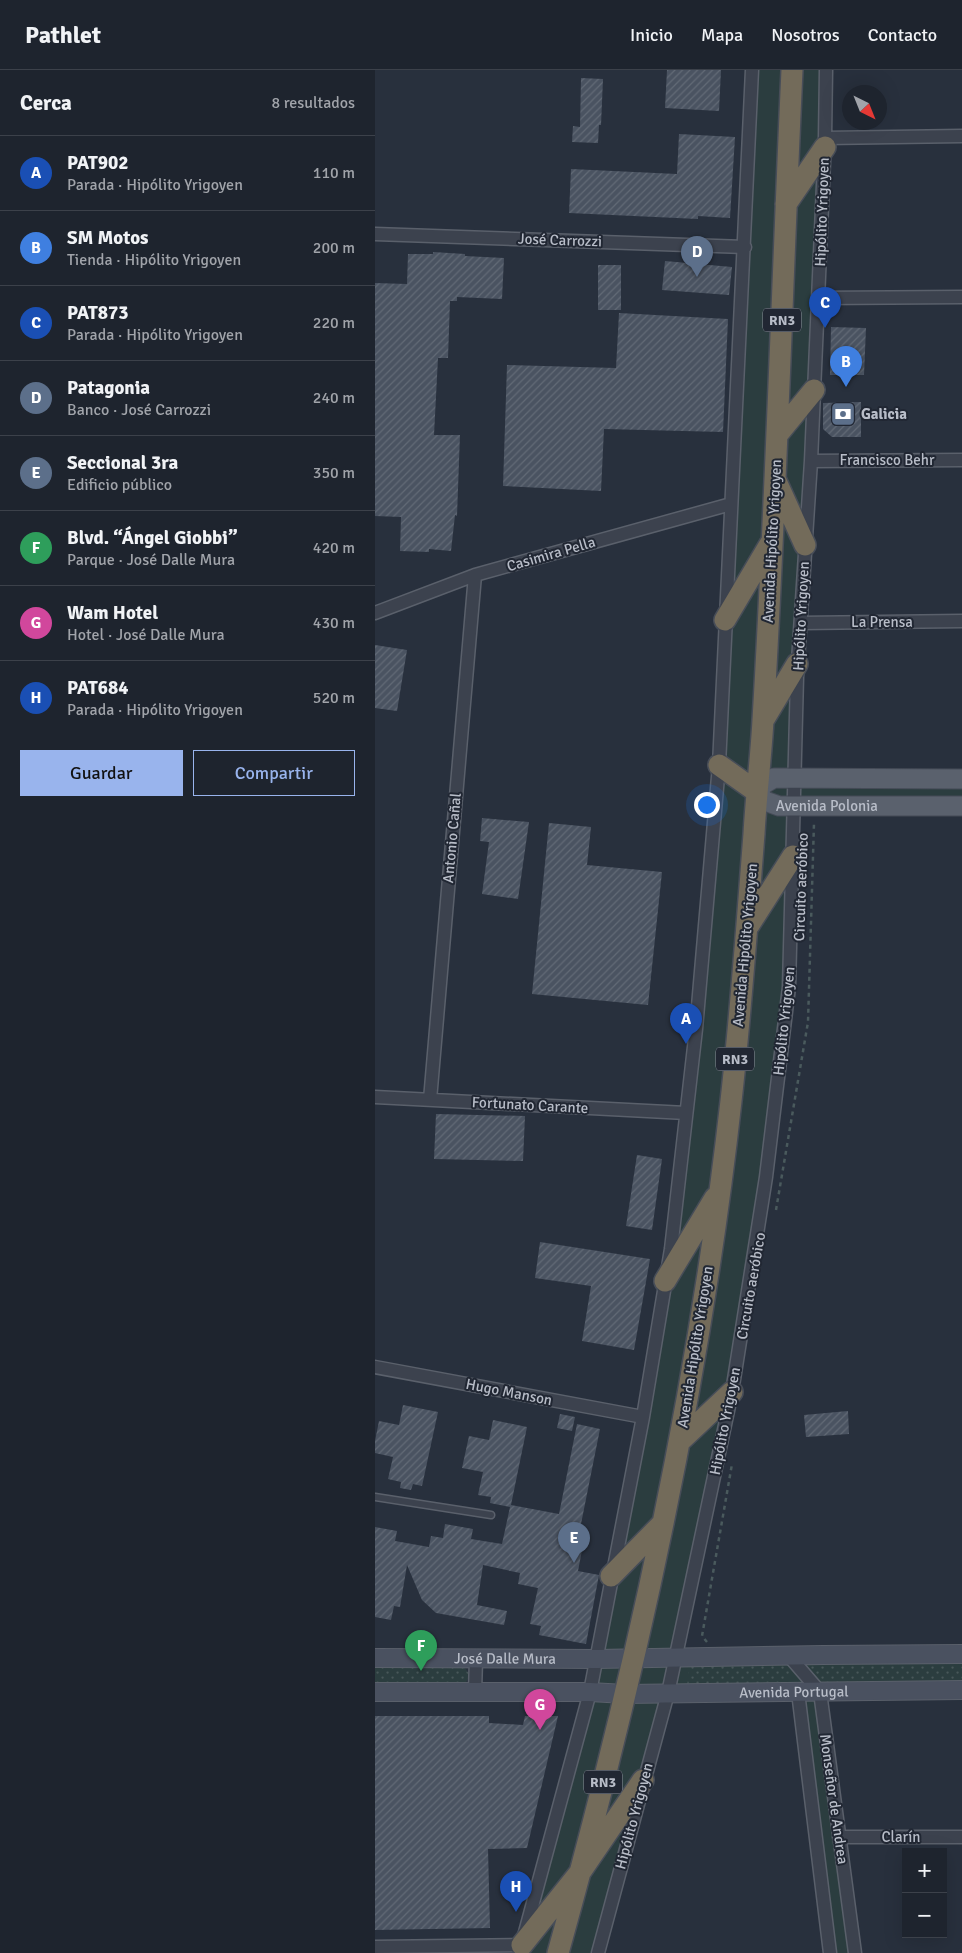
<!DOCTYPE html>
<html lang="es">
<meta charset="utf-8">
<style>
:root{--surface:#1e242e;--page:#2b303a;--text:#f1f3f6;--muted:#a1a4aa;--line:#3c414a;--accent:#99b4ed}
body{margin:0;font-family:Signika,sans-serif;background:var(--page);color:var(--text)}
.controls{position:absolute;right:15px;bottom:15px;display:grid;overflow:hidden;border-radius:0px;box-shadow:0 5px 20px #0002}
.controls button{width:45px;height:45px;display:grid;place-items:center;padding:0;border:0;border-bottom:1px solid var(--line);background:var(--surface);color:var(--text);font:25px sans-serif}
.compass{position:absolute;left:467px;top:15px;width:45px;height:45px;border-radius:50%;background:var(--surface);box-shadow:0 5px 20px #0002;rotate:137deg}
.you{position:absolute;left:331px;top:734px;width:18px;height:18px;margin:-12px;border:4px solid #fff;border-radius:50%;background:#1a73e8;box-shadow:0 0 0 8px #1a73e833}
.badge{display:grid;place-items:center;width:32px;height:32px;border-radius:50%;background:var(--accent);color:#fff;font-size:16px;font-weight:700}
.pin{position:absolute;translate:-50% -41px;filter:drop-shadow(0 1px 2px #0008)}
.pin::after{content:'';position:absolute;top:26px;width:18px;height:15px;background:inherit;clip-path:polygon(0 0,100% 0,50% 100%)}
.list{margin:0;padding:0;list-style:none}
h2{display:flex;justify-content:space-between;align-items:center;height:65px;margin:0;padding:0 20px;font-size:21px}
h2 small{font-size:16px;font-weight:400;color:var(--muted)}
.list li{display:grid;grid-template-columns:32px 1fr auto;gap:15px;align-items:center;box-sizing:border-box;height:75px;padding:0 20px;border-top:1px solid var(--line)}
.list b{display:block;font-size:19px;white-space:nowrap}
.list p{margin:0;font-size:16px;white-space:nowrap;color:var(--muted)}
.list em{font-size:16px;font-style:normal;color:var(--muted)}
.actions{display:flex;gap:10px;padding:15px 20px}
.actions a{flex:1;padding:11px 0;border:1px solid var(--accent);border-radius:0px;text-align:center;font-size:18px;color:var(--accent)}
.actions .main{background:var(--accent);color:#111}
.map{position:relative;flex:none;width:587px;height:1883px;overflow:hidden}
header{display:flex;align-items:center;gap:30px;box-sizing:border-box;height:70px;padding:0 25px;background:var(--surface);border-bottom:1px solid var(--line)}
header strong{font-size:24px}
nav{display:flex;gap:28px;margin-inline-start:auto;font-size:18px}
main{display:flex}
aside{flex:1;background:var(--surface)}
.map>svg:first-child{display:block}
.grass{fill:#2b3d3f}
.park{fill:url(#park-dots)}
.building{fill:url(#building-hatch)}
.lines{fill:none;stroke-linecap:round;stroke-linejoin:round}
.lane-casing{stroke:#5a606b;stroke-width:9}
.street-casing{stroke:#5a606b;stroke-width:15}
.secondary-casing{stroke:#5a606b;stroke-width:20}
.primary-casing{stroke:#454b57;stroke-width:21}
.highway-casing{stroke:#474d58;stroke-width:24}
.path{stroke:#4a5a5d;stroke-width:2.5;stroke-dasharray:4 4;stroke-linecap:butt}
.lane{stroke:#3c424e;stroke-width:6}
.street{stroke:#3c424e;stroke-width:12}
.secondary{stroke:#4a5160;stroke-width:18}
.primary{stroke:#5a616d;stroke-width:19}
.highway{stroke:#736b5a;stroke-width:21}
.labels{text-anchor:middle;stroke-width:4;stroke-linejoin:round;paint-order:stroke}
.shield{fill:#212733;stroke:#8b909b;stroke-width:1}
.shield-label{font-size:14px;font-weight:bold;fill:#b8bdc8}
.street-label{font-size:15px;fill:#b8bdc8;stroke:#212733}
.poi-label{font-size:15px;font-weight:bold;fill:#b8bdc8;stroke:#212733;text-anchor:start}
</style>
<header>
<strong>Pathlet</strong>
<nav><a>Inicio</a><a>Mapa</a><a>Nosotros</a><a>Contacto</a></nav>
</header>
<main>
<aside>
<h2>Cerca<small>8 resultados</small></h2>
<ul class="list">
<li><span class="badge" style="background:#1a4fb4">A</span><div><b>PAT902</b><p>Parada · Hipólito Yrigoyen</p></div><em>110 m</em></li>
<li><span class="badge" style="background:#3f7fe0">B</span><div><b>SM Motos</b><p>Tienda · Hipólito Yrigoyen</p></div><em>200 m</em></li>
<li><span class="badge" style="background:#1a4fb4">C</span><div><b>PAT873</b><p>Parada · Hipólito Yrigoyen</p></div><em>220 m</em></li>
<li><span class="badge" style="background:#5c6f8a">D</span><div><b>Patagonia</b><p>Banco · José Carrozzi</p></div><em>240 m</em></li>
<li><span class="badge" style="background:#5c6f8a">E</span><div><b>Seccional 3ra</b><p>Edificio público</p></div><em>350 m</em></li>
<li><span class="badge" style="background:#2e9e5b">F</span><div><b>Blvd. “Ángel Giobbi”</b><p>Parque · José Dalle Mura</p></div><em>420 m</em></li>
<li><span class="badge" style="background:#d1479c">G</span><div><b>Wam Hotel</b><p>Hotel · José Dalle Mura</p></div><em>430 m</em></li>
<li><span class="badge" style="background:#1a4fb4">H</span><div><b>PAT684</b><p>Parada · Hipólito Yrigoyen</p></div><em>520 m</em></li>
</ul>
<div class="actions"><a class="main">Guardar</a><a>Compartir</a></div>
</aside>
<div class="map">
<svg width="587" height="1883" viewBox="0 0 587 1883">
<defs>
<pattern id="park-dots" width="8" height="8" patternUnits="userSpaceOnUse" patternTransform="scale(1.25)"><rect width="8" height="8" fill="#2b3d3f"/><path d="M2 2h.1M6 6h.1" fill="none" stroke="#485759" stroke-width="1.8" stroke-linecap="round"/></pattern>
<pattern id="building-hatch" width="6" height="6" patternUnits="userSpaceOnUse" patternTransform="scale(1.25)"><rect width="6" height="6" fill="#4a5361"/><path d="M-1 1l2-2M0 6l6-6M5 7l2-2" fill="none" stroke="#626a76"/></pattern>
</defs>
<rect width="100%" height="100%" fill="#28303d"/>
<path class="grass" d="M377,0H451L419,708L587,709V736H419L414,917L391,1107L300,1588L587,1584V1620L445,1623L480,1883H455L423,1623H293L223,1883H144L215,1622L290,1211L344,695Z"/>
<path class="park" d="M402,1587C410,1593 416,1597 415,1608L408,1612L312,1616L315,1593Z
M587,1588V1611L448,1615L437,1611L430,1593Z
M0,1596L89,1597L95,1605L91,1612L0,1614Z"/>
<path class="building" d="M292,0H346L344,41L290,38Z
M206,8L228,9L226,55H224L223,73L197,72L198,56L205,57Z
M304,64L360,67L355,148L323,146V149L194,143L196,99L302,104Z
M58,182L90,184V186L129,188L127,229L82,227V231H75L73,288H63L59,365H85L82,446L80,445L76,481L54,479V482L25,481L26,447L0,446V213L32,214L33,184H58Z
M290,191L357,197L354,225L287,220Z
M223,195H246V240H223Z
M244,243L353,249L348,362L229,359L226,421L128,416L132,295L241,298Z
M456,257L491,258L489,305H455Z
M486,332V367H457L448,359V333Z
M0,575L32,580L22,641L0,638Z
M107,748L154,752L143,829L107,824L114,772L105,771Z
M174,753L216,757L212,795L287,802L273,935L157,924Z
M61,1044L150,1046L148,1091L59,1089Z
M262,1085L287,1089L277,1160L251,1156Z
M165,1172L275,1189L259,1280L207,1271L216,1216L160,1208Z
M28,1335L63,1342L47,1416L38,1414L36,1420L25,1418L26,1412L13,1409L18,1387L0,1383V1371L4,1351L24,1355Z
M473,1341L474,1364L431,1367L429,1345Z
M185,1344L200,1347L197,1361L182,1358Z
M118,1350L152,1357L136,1435L184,1444L202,1354L225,1359L203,1469L209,1470L203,1501L224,1505L211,1574L164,1565L166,1556L155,1554L163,1518L143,1514L145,1503L108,1495L102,1535L132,1541L129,1555L61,1543L47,1530L32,1495L25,1537L19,1536L16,1550L0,1547V1457L22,1461L20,1471L54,1477L56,1466L68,1468L70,1454L98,1459L96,1469L127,1474L135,1437L115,1433L116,1427L103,1425L108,1402L87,1398L94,1366L114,1370Z
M0,1646H114V1653L148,1655L150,1646H183L152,1778L113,1779L115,1858L0,1860Z"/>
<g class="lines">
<defs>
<path id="lane" d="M0,1427L116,1445"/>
<path id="street" d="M450,68L587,66
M0,164L370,177
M444,228L587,227
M436,391L587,390
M0,543L100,505L356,434
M426,553L587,551
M0,1027L311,1043
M55,1030L100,505
M0,1297L268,1347
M414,1586L445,1622L480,1883
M100,1622L101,1589
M423,1622L455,1883
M464,1767H587
M149,1866L215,1622L268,1347L296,1179L321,959L344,695L377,0
M0,1877L147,1875
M223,1883L293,1623L357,1322L391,1107L414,917L422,607L436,391L450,68L451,0"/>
<g id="secondary">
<path id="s1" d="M0,1588L222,1589L448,1585L587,1584"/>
<path id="s2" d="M0,1622H215L250,1624L587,1620"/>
</g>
<g id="primary">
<path id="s3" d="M587,709L399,708L389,714L382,722L390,731L404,736H587"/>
</g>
<path id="highway" d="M411,134L450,77
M402,365L439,320
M401,411L430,475
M350,550L395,474
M389,649L422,594
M344,695L382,722
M374,855L418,786
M290,1211L340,1128
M305,1371L357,1322
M236,1506L288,1453
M147,1875L206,1801L268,1710
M183,1883C261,1604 324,1319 356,1031C366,942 372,853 379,764C381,726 386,688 388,650C401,433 407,217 417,0"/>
</defs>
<use href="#lane" class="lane-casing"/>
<use href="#street" class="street-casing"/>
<use href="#secondary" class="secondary-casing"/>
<use href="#primary" class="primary-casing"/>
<use href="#highway" class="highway-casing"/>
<path class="path" d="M401,1140L433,952L439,753H441
M332,1572L327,1566L357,1394"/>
<use href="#lane" class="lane"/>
<use href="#street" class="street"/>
<use href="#secondary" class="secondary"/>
<use href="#primary" class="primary"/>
<use href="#highway" class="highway"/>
</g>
<defs>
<symbol id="bank-square" viewBox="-11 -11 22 22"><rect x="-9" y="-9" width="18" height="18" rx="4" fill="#5c6f8a" stroke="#212733"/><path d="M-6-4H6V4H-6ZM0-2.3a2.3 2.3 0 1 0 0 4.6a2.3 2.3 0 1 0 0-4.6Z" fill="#fff"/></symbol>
</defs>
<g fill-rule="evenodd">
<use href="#bank-square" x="454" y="330" width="28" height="28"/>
</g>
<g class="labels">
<g class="shield">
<rect x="388" y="238.5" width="38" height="23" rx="4"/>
<rect x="341" y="977.5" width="38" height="23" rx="4"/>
<rect x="209" y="1700.5" width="38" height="23" rx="4"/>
</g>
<g class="shield-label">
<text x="407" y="255">RN3</text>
<text x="360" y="994">RN3</text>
<text x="228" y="1717">RN3</text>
</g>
<g class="street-label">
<text transform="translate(447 142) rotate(-88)" y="5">Hipólito Yrigoyen</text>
<text transform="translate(185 170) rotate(2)" y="5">José Carrozzi</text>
<text x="512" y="395">Francisco Behr</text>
<text transform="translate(397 471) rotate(-87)" y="5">Avenida Hipólito Yrigoyen</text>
<text transform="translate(176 484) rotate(-16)" y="5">Casimira Pella</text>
<text transform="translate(426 546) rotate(-87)" y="5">Hipólito Yrigoyen</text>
<text x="507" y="557">La Prensa</text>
<text dy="5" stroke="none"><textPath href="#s3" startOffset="285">Avenida Polonia</textPath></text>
<text transform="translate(77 768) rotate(-85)" y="5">Antonio Cañal</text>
<text transform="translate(426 817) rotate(-88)" y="5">Circuito aeróbico</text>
<text transform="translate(370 875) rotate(-85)" y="5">Avenida Hipólito Yrigoyen</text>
<text transform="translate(409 951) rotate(-84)" y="5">Hipólito Yrigoyen</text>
<text transform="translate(155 1035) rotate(3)" y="5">Fortunato Carante</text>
<text transform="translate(376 1216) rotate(-80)" y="5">Circuito aeróbico</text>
<text transform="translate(320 1277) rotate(-81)" y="5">Avenida Hipólito Yrigoyen</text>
<text transform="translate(134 1322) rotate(11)" y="5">Hugo Manson</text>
<text transform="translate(350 1351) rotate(-79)" y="5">Hipólito Yrigoyen</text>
<text dy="5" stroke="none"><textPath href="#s1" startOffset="130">José Dalle Mura</textPath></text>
<text dy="5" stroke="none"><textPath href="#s2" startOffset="419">Avenida Portugal</textPath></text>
<text transform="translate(459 1729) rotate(82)" y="5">Monseñor de Andrea</text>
<text transform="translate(259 1746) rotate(-75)" y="5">Hipólito Yrigoyen</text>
<text x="526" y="1772">Clarín</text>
</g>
<g class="poi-label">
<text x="486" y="349">Galicia</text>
</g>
</g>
</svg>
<div class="controls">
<button>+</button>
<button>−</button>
</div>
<svg class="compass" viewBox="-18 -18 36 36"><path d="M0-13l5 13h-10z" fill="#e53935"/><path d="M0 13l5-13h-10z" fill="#a1a4aa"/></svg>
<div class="you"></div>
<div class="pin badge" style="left:311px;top:974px;background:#1a4fb4">A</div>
<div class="pin badge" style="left:471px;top:317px;background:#3f7fe0">B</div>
<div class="pin badge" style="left:450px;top:258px;background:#1a4fb4">C</div>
<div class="pin badge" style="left:322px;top:207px;background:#5c6f8a">D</div>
<div class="pin badge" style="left:199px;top:1493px;background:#5c6f8a">E</div>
<div class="pin badge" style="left:46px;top:1601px;background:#2e9e5b">F</div>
<div class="pin badge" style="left:165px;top:1660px;background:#d1479c">G</div>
<div class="pin badge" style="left:141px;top:1842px;background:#1a4fb4">H</div>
</div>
</main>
